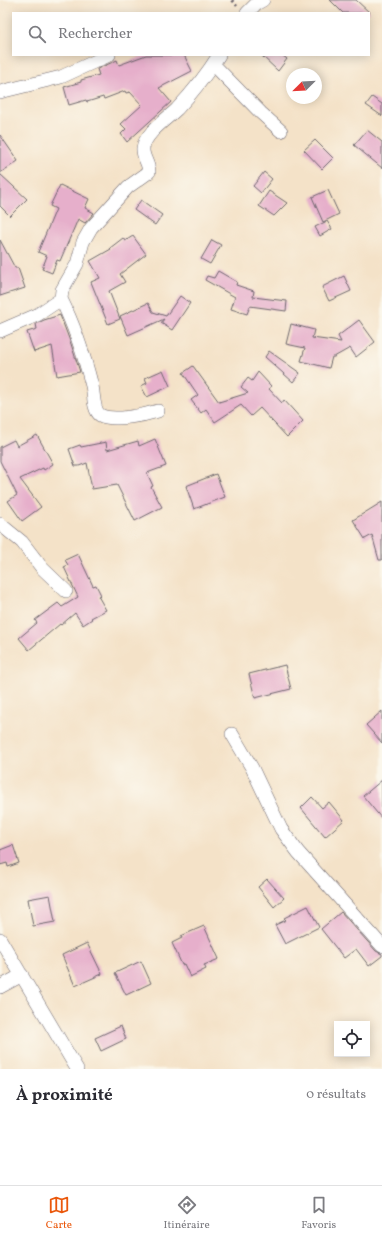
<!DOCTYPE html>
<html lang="fr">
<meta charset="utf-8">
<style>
:root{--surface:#fff;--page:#f7f7f7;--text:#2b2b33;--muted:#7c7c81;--line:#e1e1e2;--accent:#ea580c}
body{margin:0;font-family:Vollkorn,serif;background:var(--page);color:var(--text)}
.controls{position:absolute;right:12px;bottom:12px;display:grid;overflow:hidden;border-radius:0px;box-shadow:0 2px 10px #0003}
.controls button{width:36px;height:36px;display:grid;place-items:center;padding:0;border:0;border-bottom:1px solid var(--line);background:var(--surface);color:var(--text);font:20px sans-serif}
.compass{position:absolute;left:286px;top:68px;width:36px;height:36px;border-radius:50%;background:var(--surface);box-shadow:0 2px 10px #0003;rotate:246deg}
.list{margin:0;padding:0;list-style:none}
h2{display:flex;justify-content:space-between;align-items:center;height:52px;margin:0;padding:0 16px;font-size:17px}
h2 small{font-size:13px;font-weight:400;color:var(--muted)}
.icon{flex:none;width:22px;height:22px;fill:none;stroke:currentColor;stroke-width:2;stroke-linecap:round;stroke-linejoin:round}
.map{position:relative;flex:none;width:382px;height:1069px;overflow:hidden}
.search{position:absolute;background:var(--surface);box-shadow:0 2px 10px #0003;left:12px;right:12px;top:12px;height:44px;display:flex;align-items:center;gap:10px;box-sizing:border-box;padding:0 14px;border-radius:0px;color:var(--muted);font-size:15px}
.sheet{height:116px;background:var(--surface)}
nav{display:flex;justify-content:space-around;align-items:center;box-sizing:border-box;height:56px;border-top:1px solid var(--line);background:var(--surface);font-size:11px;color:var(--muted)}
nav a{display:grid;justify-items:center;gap:2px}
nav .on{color:var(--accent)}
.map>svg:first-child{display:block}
.building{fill:#e6afcb}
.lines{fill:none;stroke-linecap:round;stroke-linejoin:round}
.minor-casing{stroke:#6c656c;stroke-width:14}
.path{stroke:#6c656c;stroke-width:2.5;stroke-dasharray:3 3;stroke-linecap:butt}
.minor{stroke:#fff;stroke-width:13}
</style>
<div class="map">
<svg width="382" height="1069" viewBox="0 0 382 1069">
<rect width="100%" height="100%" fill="#fbf7ec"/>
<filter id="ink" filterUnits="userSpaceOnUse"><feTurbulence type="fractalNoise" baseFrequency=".025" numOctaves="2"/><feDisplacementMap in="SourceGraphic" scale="8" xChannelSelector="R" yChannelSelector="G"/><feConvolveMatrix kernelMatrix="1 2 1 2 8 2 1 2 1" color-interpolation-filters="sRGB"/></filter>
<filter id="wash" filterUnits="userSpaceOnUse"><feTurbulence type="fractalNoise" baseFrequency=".012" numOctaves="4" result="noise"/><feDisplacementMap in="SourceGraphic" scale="16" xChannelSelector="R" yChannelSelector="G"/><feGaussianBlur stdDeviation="0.9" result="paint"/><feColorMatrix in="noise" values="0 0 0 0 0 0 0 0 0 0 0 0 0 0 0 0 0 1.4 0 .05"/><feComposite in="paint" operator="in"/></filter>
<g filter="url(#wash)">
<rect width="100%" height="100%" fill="#f4e2c8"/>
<g id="blocks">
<path class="building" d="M330,0H356L370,13H343Z
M146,55H184L192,71L159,88L171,102L127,142L121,134L126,129L121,124L142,105L130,92L126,93L125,91L104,99L103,97L87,102L86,100L69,105L64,87L81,82V80L99,75L97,69L113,62L117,60L119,65Z
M261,55H282L287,59L278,71Z
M372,97L382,104V116L366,105Z
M367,130L382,142V168L354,145Z
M0,135L18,161L0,173Z
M315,140L333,158L322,169L304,150Z
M264,172L272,179L261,193L253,186Z
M0,174L27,199L10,216L0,206Z
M60,185L89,199L85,208L94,213L85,223L78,219L60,261L57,260L52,273L42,269L47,256L38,252L56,209L50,206Z
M328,190L339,214L323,222L312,197Z
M269,191L287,203L274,216L259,206Z
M141,200L162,215L155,225L134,210Z
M327,221L332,229L320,236L315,227Z
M133,236L146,254L120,274L125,282L109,291L120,319L108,324L91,282L100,278L90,261L111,249L110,248L123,238L125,241Z
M0,240L15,268H18L25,288L0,296Z
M212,240L221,245L210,264L201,259Z
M218,271L237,282L236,285L254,291L253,297L287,301L286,311L250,306L247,314L231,309L235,297L205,280L207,276L214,278Z
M344,276L351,291L329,301L322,287Z
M180,296L190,303L172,330L161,323L164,319L128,335L120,316L148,303L153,312L166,316Z
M60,315L71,344L80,372L57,376L52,346L34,352L27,332L37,329L36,324L44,320Z
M359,320L375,342L356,357L350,348L334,357H332L329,368L301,361L305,348L286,344L291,324L314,330L312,338L341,342L338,336Z
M269,351L300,373L293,382L265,357Z
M193,366L219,402L248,393L241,387L248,378L252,381L258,372L271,386L269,389L282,403L284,400L303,421L287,437L260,408L251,416L241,405L215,422L206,409L201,413L191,400L198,395L183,373Z
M163,370L170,386L147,397L141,386L147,383L145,378Z
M37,435L53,464L44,470L43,468L20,479L41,507L22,521L8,501L17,495L0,461V447L14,440L17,446Z
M155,439L166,466L147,473L153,486L151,487L162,507L135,521L117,485L92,489L87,463L79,466H75L69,449L80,445L81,447L106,442L107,450L138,441L139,446Z
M216,474L225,497L194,509L186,486Z
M382,502V560H379L372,535L365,539L353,520Z
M78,554L93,586L96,585L101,595L98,596L106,610L91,618L92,619L83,625L75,613L61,625L60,624L29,650L19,638L37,623L35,620L58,603L62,607L78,597L64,567L68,565L65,560Z
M285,665L291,689L255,698L249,674Z
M382,711V743L366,725Z
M382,780V819L363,796Z
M312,797L322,808L329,802L344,820L325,837L301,808Z
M13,845L19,863L8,867L7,863L0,865V850Z
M267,879L284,898L274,907L258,887Z
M50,895L55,922L33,926L28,899Z
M308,906L319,927L285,944L275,925L286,920L284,918Z
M341,912L376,951L382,954V956L369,966L356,949L344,958L321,929Z
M204,926L219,959L204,965L206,969L190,977L184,964L182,965L172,943L182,938L181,936Z
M87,943L102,974L75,986L62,955Z
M141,961L151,983L126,995L115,973Z
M121,1026L126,1039L101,1051L95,1038Z"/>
</g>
</g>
<g filter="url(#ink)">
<use href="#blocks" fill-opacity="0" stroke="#6c656c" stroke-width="1"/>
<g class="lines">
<defs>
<path id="minor" d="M247,13L256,4L263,0
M213,64L261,113L281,131
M0,92L61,77L109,55
M61,299C75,327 84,355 92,386C94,394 93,410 100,415C113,422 145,415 158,411
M0,331L37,315L61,299L62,290L77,264L83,242L91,228L128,187L149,172C149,163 142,157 143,148C145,133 167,119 177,109C193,92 207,74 219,55
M0,524L22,542L42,568L66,591
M232,734L252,768L281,829L298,852L382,946
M0,939L77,1069
M0,987L22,975"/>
</defs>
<use href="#minor" class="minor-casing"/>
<path class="path" d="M232,0L237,6"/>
<use href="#minor" class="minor"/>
</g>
</g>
</svg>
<div class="controls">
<button><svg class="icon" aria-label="locate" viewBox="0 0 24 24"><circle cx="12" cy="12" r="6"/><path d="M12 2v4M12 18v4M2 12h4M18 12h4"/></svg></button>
</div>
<svg class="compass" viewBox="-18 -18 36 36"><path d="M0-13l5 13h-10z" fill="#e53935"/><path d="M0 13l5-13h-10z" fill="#7c7c81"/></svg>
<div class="search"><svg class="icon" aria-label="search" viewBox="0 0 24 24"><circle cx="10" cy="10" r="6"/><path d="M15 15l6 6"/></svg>Rechercher</div>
</div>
<section class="sheet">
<h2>À proximité<small>0 résultats</small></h2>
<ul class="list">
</ul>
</section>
<nav>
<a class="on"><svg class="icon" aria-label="map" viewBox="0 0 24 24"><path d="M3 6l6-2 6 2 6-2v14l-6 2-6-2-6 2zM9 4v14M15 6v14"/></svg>Carte</a>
<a><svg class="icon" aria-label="directions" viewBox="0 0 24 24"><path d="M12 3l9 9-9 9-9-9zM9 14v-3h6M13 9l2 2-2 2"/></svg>Itinéraire</a>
<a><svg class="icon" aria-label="saved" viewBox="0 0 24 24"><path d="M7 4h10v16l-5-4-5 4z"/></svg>Favoris</a>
</nav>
